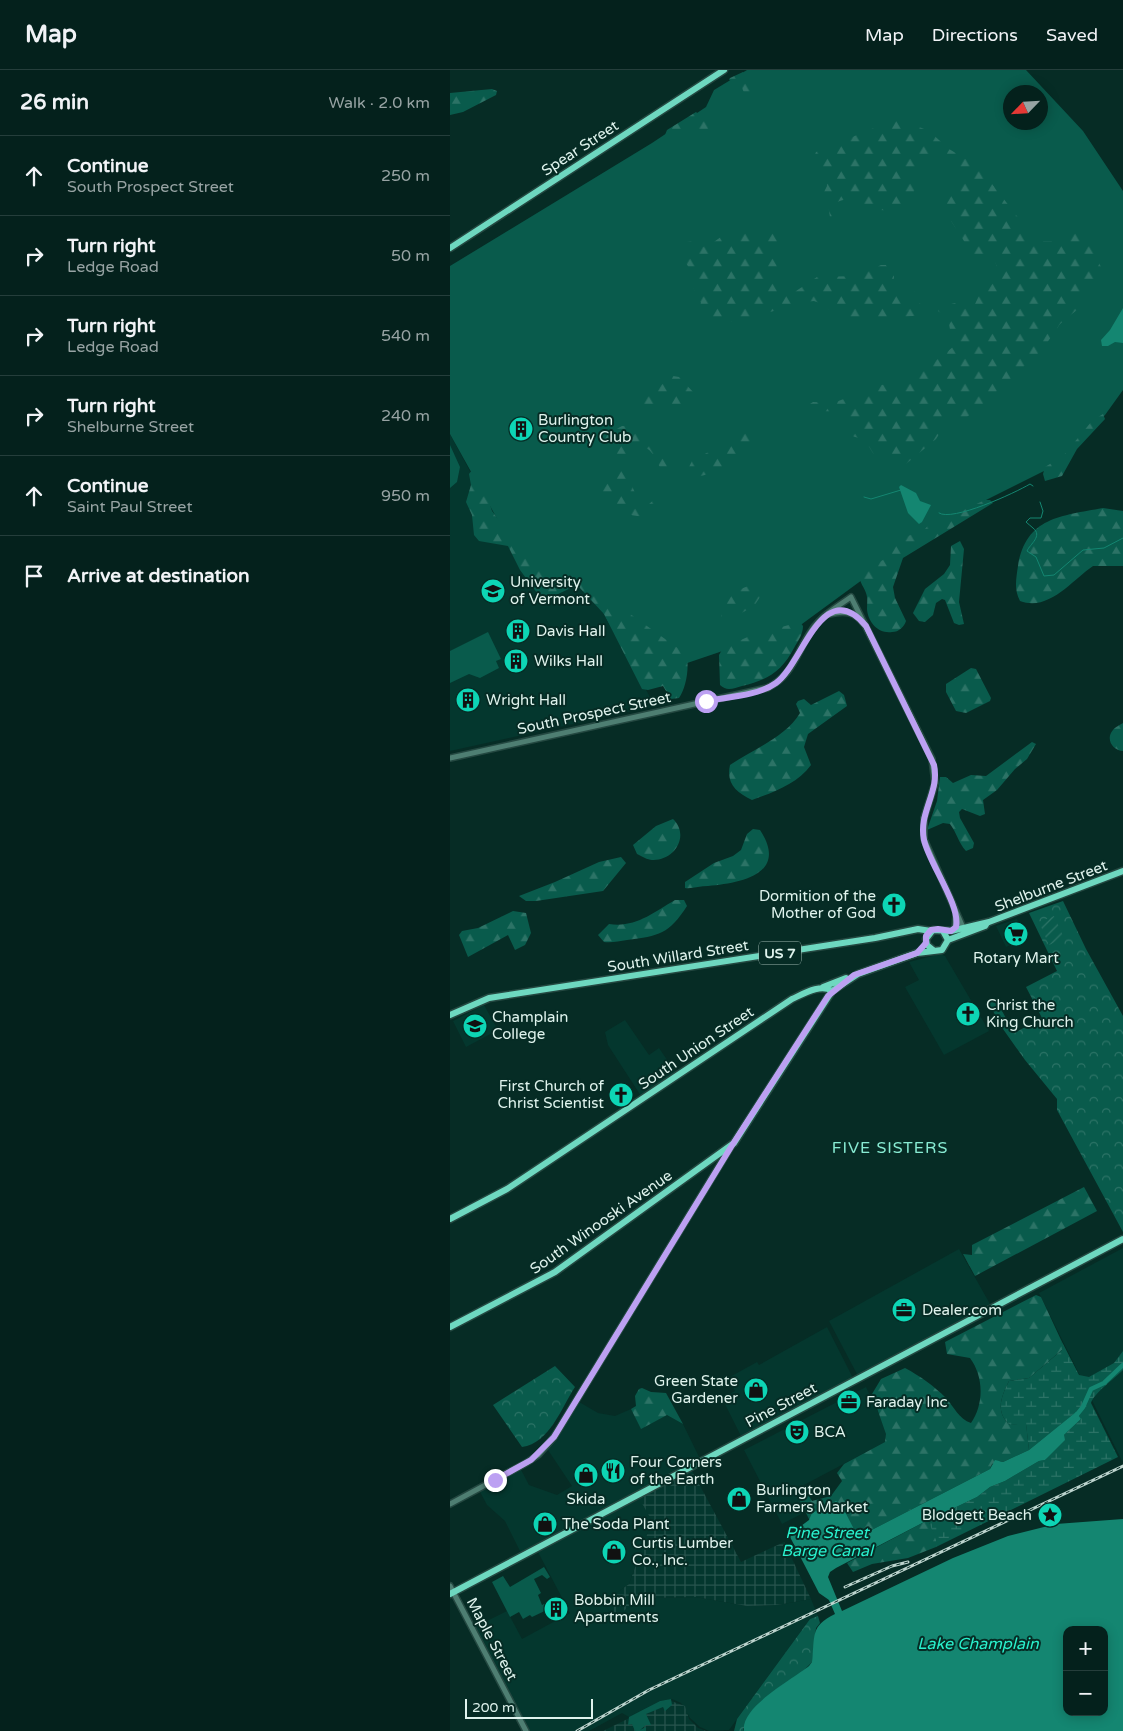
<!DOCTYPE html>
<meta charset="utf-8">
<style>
:root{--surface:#04211c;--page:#122e29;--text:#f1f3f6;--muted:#97a3a3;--line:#253e3b}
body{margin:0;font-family:"Varela Round",sans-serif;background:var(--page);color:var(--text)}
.controls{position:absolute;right:15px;bottom:15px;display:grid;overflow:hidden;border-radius:10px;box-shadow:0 2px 12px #0003}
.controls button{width:45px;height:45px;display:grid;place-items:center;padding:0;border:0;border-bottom:1px solid var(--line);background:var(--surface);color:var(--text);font:25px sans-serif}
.compass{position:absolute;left:553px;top:15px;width:45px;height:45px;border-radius:50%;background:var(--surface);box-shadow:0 2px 12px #0003;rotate:245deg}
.scale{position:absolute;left:15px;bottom:12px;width:128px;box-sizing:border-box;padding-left:5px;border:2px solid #dff3ed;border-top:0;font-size:14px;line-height:18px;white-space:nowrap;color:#dff3ed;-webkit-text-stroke:4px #062c25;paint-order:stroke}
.stop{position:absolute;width:15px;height:15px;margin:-11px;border:4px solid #bca0f2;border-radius:50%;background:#fff}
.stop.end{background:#bca0f2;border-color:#fff;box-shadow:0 1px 5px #0008}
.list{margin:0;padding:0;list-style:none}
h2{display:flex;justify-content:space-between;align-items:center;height:65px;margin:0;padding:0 20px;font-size:21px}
h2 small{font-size:16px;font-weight:400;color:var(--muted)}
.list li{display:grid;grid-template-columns:32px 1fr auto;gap:15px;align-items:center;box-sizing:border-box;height:80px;padding:0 20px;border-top:1px solid var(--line)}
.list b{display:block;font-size:19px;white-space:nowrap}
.list p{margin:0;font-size:16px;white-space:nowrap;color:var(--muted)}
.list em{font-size:16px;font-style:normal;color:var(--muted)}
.icon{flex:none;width:28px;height:28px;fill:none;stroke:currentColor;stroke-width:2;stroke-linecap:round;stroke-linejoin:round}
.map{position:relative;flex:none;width:673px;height:1661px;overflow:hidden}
header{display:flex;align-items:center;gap:30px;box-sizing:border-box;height:70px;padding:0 25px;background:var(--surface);border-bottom:1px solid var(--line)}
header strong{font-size:24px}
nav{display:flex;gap:28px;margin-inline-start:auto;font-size:18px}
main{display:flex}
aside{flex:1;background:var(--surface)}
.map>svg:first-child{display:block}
.built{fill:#04372e}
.industrial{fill:url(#industrial-grid)}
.grass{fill:#095b4c;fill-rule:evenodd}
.forest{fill:url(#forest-firs)}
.wetland{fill:url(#wetland-marsh)}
.park{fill:url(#park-crowns)}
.garden{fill:url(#garden-furrows)}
.water{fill:#148671;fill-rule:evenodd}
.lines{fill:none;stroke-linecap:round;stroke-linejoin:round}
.stream{stroke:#148671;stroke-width:1}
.canal{stroke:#148671;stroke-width:4.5}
.minor-casing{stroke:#244841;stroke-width:8}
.major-casing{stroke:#244841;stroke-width:9}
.minor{stroke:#4e7e72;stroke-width:5}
.major{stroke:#6ed8c0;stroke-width:6}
.rail-casing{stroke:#bcd3cd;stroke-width:3}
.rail{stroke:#062c25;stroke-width:1;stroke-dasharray:4;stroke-linecap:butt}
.route{stroke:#bca0f2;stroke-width:6}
.labels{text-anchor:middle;stroke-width:4;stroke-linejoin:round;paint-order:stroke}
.shield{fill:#062c25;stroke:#9eb7b1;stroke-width:1}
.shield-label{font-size:14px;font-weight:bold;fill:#dff3ed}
.street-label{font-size:15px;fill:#dff3ed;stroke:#062c25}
.poi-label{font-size:15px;fill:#dff3ed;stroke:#062c25;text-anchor:start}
.neighbourhood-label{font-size:16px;letter-spacing:1px;fill:#88ebd3;stroke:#062c25}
.water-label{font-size:16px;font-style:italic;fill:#29f1cd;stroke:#062c25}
</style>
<header>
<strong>Map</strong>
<nav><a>Map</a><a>Directions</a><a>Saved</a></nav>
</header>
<main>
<aside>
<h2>26 min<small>Walk · 2.0 km</small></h2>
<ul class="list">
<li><svg class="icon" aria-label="ahead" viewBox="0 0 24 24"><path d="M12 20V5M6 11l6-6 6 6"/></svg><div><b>Continue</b><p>South Prospect Street</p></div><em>250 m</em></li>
<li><svg class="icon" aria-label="right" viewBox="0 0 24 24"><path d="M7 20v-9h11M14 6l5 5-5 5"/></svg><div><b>Turn right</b><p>Ledge Road</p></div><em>50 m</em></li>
<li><svg class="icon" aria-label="right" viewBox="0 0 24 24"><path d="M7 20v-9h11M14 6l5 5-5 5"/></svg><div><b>Turn right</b><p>Ledge Road</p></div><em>540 m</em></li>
<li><svg class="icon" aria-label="right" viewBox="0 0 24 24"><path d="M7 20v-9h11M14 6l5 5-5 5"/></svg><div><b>Turn right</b><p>Shelburne Street</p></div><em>240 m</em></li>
<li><svg class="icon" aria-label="ahead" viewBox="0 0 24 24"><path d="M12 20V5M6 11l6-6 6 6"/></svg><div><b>Continue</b><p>Saint Paul Street</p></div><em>950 m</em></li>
<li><svg class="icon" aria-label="arrive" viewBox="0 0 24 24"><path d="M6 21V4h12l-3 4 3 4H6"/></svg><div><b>Arrive at destination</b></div></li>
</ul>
</aside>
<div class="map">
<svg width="673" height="1661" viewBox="0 0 673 1661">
<defs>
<pattern id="industrial-grid" width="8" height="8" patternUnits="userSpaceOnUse" patternTransform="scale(1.25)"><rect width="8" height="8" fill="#04372e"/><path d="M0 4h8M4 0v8" fill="none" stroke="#28544d"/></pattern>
<pattern id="forest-firs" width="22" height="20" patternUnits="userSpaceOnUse" patternTransform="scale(1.25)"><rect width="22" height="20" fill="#095b4c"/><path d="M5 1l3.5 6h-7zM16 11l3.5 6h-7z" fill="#2c7366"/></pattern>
<pattern id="wetland-marsh" width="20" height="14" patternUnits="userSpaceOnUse" patternTransform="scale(1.25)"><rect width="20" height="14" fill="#095b4c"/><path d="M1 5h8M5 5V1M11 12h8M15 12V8" fill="none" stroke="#2c7366"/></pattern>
<pattern id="park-crowns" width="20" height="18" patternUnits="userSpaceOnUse" patternTransform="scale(1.25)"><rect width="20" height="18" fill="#095b4c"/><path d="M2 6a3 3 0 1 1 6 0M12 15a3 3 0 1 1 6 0" fill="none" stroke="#2c7366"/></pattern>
<pattern id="garden-furrows" width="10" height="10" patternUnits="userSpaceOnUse" patternTransform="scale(1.25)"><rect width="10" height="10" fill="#095b4c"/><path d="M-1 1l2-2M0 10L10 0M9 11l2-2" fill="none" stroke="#2c7366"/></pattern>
</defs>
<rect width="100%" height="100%" fill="#062c25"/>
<path class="built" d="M0,364L29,418L135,510L205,636L0,681Z
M567,849L575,869L556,877L546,856Z
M490,884L495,886L539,961L494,985L455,917L469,910L459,892Z
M34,935L48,960L16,977L3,951Z
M175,950L199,985L209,978L226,1003L191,1026L158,975L155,962Z
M673,1178V1390L672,1391L589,1223Z
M509,1179L540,1234L408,1306L379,1251Z
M377,1257L403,1308L291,1366L272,1328L285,1321L278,1308L307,1292L309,1295Z
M416,1317L441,1369L350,1417L361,1439L332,1454L294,1380Z
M124,1329L148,1343L165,1346L181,1339L191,1358L217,1345L233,1354L253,1395L190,1428L202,1451L179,1514L154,1532L164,1550L176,1539L199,1528L246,1527L297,1536L327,1535L361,1529L368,1546L360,1549L279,1660L259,1661L250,1657L240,1648L231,1633L222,1629L210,1631L179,1647L172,1643L139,1661H79L25,1557L57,1541L72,1569L120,1543L88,1482L74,1489L55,1451L37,1435L27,1416L68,1394L79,1415L107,1425L122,1416L94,1374Z"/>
<path class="industrial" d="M242,1401L291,1492L334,1472L361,1529L327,1535L297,1536L246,1527L199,1528L176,1539L164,1550L154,1532L179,1514L202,1451L189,1428Z
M221,1631L235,1636L239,1649L248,1658L256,1661H153L210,1633Z"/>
<path class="grass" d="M297,0H576L633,61L673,121V320L655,345L606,395L530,433L412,510L352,554L190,609L135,510L93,531L0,364V196L202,73L256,37L264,20ZM560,22H590V52H560Z
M0,375L10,397L7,412L0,418Z
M38,562L51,589L46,591L49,598L30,608L19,604L0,613V581Z
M94,1497L100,1507L97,1509L92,1505L84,1509L91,1523L88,1525L92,1535L98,1532L101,1538L82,1547L80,1545L73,1549L69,1542L60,1547L42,1512L53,1506L60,1517Z
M221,1629L222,1635L215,1641L213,1637L196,1644L201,1655H196L190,1660L196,1657V1661H185L182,1654L178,1655L179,1647L210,1631Z"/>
<path class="forest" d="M293,2L301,16L303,25H295L290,13L279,10L280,8Z
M42,19L47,21L46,25L13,42L0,45V23Z
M246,42L257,52L259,62L256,63L238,57L215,65L217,60Z
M452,50L479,61L499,79L529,97L570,150L588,171H602L622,160L640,175L653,201L651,205L636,217L628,239L610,254L592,280L524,342L514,349L501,351L495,355L486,369L450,399L446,396L441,385L437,384L430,389L424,385L415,370L402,366L393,345C383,338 373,344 362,339L360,334L363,332L383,333L431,315L460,311L503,277L498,248L488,241L490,237L505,233L518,238L525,234L529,225L542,214L547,197L543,186L530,190L523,185L494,140L493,132L511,115L514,107C509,89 495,86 478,85C473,84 471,83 467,86L469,111L456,138L443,141L418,139C403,132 408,124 387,132L386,146L380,147L378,135L372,126L377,116L374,102C366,97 362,91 366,82L436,53Z
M318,159L332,169V172L326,192L332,218L346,221L367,207L407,206L431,195H436L444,206C444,216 440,225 452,228L466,221L467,232L474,236L476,243L473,245C451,247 411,254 391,247C381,243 375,234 364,231C336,233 266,268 245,243L251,233L242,215L241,201L231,185L237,172L241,171L246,179L261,174L275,164Z
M223,306L229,307L244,323L246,334C229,348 226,338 208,337C202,337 194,338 188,339L184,336L183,329L185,326L206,319Z
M653,344L655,349L627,379L612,406L595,411L593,404L595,397L613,386L642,351Z
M172,356C193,355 213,378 220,397L212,401C203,385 198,365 179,389L182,416L190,434L198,435L208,426H213L218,431C200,461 162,442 148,419L162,405L166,392L165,389L152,383L151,375L158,364Z
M293,363H299C318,382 256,409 241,407L239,397L242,391Z
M22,400L25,401L27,410L34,416L42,441L56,460L86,490L90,501L99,506L134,507L160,534L176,541L236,584C240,596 236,618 229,628L221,629L213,616L198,620L192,619L154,544L129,517H123L93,531L70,500L58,476L29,471L24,465L22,445L16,432L21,415L19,404Z
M535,430H540L543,433L453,488L443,517L445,528L456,551C454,557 449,562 442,562C429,564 418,553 417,539C417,534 418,528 416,523C414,517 410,513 409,506L416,498L433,490L453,468L475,459L485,448L503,445Z
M653,438L673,441V496H643C622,510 599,542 570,531C564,520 566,509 568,496C576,447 611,446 653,438Z
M510,471L514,479L509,532L514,554L509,555L504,553L495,530L492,529L486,533L483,545L475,552L469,551L463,543L475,519L494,504L500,495L501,476Z
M312,513L316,518L304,536L274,553L271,548C274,525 291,516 312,513Z
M350,552L353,556C353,564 348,571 344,578C332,601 318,610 292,616C284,618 277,622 270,615L269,585L273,578L302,565Z
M521,598L526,599L541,628L540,631L516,643L506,641L496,622V614Z
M389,621L394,625L397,636L358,664L354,677L361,695C347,714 324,722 302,730C286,722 276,714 280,695C302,680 336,667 350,643L346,634L348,631L354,629L361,635Z
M673,653V681C663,681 655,669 663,660C665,657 670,655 673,653Z
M582,672L586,674L577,689L565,699L547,720L533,730L535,744L530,746L512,739L509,742L510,748L524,773L523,778L516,781C508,772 507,763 500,754L493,753L477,760L487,731L490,707H496L503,713L521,705L536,706Z
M223,749C240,765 225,791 202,790C198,790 191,786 187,784L183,775L206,756Z
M303,759L310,760C339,804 291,813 258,816C250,816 242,819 235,818V812L264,793L283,786L291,780L297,764Z
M171,787L176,793L153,821L86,831H76L69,826L105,812L149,792Z
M225,830H234L237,836C219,864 209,866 177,870C169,871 162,873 154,872L148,865L159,854C185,858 203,843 225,830Z
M63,841L76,843L81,863L75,875L65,880L58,865L18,887L9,865L12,861L28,858Z
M634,1117L647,1141L525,1206L513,1184L522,1185V1175Z
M586,1225L591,1227L611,1270L613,1279L579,1308L559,1311C551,1327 545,1342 560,1355L576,1353L579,1380L553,1392L550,1391L542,1394L540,1399L408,1467L359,1449L350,1431L352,1423H357L362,1431L381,1426L392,1411L387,1403L394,1394L435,1372L436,1364L422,1324L431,1309L455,1298C470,1306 484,1316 496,1328C504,1337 509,1349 521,1353C534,1334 534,1307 520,1288L497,1284L495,1272Z
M192,1318L201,1322L216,1323L233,1354L217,1345L191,1359L181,1339L186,1336L185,1326L189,1319Z
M478,1450L487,1470L486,1477L458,1488L422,1494L403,1502L397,1493Z"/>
<path class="wetland" d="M611,1270L629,1305L639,1307L664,1293L673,1281V1300C664,1309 644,1323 641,1333L668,1387L486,1477V1470L478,1450H485L498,1441L527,1427L540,1417L555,1411L589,1391L595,1390L614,1365L631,1349L625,1343L579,1380L576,1354L560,1355C545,1342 551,1327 559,1311L579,1308L612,1280Z"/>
<path class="park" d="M613,831L636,879L673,946V1162L607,1040V1029L575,990L553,959L538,932L545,928L564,963L592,948L576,917L607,901L579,843Z
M105,1296L125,1317C111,1338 100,1373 72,1377L43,1335Z
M368,1546L370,1553L366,1558L362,1592L350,1604L328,1618L293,1659L294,1661H284L287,1649L360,1549Z"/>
<path class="garden" d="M604,846L614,868L599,875L589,852Z"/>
<path class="water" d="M673,238V273L665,272L658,276H652L651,270L660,260Z
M451,415L466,423L470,431L481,435L472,452L469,454L458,443L449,417Z
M626,1342L631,1349L614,1365L615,1370L595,1390L589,1391L555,1411L540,1417L527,1427L498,1441L485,1450H478L386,1498L380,1502L378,1507L392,1541L503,1488L558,1466L606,1454L673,1449V1661H294C290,1637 343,1609 359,1596L362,1592C365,1566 360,1556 385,1544L379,1530L369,1523L339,1465L359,1450L362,1443L386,1431L391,1434L408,1467L540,1399L545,1390L553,1392L579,1380ZM617,1560H654V1642H617Z"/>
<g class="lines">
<path class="stream" d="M414,427L421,429L451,420
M590,432L593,441L591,448H580L576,452C578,454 581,456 583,458C593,466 580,474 577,481L586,487L594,506L604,505L633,480L654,478L673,468
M489,443C502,452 565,423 580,414L583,416"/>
<path class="canal" d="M625,1347L633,1337L641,1319L654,1313L673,1295"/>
<defs>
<path id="minor" d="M380,544C395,540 405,542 414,554
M0,688L317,618C343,606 347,581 362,560C371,546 388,536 401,527L482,689L485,713L474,748V769L515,862
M505,860L506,845
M0,1434L76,1393L88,1385L104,1367L282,1075
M0,1516L76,1661"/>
<path id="major" d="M0,178L274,0
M498,870L535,856L537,853
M483,880L477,875L476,869L483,860L501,861L539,852L673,801
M373,917L396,908
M0,945L39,928L425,868L468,859L481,861
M0,1149L57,1119L342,929C353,924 371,913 382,921
M0,1257L105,1202L284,1073L382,921L408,904L467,883L492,880L498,870L493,861
M0,1524L673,1169"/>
</defs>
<use href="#minor" class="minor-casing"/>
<use href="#major" class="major-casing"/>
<use href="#minor" class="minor"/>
<use href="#major" class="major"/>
<defs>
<path id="rail" d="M395,1517L442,1496L458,1492
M127,1661L199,1620L673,1396"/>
</defs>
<use href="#rail" class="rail-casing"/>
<use href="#rail" class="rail"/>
</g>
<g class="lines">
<path class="route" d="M45,1410L81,1390L104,1367L281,1077L378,926L404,905L467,883L476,873V866L481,860L488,859L501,861L506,857C511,836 479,793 474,770C468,743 490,722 484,695L416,556C373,504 352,595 326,613C308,626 277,627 256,631"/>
</g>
<defs>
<symbol id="building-disc" viewBox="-11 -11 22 22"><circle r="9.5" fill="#0dd5b5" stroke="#062c25"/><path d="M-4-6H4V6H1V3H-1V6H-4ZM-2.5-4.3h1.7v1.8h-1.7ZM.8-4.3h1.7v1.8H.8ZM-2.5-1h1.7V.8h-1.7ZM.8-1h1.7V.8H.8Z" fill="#111"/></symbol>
<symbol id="university-disc" viewBox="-11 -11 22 22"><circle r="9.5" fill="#0dd5b5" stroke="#062c25"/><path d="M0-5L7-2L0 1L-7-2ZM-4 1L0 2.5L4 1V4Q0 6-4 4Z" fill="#111"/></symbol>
<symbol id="church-disc" viewBox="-11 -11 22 22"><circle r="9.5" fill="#0dd5b5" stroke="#062c25"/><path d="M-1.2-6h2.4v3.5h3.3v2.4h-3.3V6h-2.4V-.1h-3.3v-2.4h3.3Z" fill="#111"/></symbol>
<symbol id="supermarket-disc" viewBox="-11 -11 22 22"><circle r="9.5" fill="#0dd5b5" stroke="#062c25"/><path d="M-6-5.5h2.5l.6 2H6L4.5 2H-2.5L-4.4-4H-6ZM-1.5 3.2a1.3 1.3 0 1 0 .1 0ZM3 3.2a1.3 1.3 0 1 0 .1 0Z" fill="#111"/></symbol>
<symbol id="office-disc" viewBox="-11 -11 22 22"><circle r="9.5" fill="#0dd5b5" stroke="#062c25"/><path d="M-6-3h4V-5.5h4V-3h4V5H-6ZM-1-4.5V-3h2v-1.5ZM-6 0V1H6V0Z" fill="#111"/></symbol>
<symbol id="shop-disc" viewBox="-11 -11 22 22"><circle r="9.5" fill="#0dd5b5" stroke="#062c25"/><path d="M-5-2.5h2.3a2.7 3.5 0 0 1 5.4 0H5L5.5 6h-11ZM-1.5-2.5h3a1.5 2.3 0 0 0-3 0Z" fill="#111"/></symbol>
<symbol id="theatre-disc" viewBox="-11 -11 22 22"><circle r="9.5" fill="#0dd5b5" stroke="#062c25"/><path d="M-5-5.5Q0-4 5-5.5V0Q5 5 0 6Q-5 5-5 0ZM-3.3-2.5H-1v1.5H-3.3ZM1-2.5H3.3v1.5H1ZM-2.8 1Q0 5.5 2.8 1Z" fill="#111"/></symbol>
<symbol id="restaurant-disc" viewBox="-11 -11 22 22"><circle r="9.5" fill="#0dd5b5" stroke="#062c25"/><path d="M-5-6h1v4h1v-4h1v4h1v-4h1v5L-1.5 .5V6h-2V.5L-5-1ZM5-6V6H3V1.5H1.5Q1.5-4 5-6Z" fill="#111"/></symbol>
<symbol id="sight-disc" viewBox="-11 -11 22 22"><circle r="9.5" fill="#0dd5b5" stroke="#062c25"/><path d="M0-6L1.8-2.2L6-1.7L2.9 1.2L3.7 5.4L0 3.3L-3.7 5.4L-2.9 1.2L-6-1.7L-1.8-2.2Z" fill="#111"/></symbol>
</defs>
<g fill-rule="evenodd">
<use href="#building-disc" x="57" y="345" width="28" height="28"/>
<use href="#university-disc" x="29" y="507" width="28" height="28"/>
<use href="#building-disc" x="54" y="547" width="28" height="28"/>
<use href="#building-disc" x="52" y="577" width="28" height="28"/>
<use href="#building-disc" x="4" y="616" width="28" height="28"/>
<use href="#church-disc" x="430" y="821" width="28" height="28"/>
<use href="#supermarket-disc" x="552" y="850" width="28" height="28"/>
<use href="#church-disc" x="504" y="930" width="28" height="28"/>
<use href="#university-disc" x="11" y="942" width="28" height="28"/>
<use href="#church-disc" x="157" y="1011" width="28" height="28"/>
<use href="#office-disc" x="440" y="1226" width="28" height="28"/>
<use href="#shop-disc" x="292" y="1306" width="28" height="28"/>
<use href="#office-disc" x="385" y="1318" width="28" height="28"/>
<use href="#theatre-disc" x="333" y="1348" width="28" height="28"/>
<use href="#restaurant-disc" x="149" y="1387" width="28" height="28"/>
<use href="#shop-disc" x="122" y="1391" width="28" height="28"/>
<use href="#shop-disc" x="275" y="1415" width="28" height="28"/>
<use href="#sight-disc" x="586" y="1431" width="28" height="28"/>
<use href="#shop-disc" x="81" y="1440" width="28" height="28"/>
<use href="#shop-disc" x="150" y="1468" width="28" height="28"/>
<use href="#building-disc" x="92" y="1525" width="28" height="28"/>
</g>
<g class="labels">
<rect class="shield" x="309" y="871.5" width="42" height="23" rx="4"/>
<g class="shield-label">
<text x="330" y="888">US 7</text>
</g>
<g class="street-label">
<text transform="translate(130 78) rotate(-33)" y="5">Spear Street</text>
<text transform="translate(144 643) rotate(-12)" y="5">South Prospect Street</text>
<text transform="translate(601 816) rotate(-21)" y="5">Shelburne Street</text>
<text transform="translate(228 886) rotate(-9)" y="5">South Willard Street</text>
<text transform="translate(246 978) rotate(-34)" y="5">South Union Street</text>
<text transform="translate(151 1152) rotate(-35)" y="5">South Winooski Avenue</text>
<text transform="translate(331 1335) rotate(-28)" y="5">Pine Street</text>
<text transform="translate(42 1569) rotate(62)" y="5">Maple Street</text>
</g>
<g class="poi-label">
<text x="88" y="355">Burlington<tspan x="88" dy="17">Country Club</tspan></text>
<text x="60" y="517">University<tspan x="60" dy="17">of Vermont</tspan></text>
<text x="86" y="566">Davis Hall</text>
<text x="84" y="596">Wilks Hall</text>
<text x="36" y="635">Wright Hall</text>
<text x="426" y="831" text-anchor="end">Dormition of the<tspan x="426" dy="17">Mother of God</tspan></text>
<text x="566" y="893" text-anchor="middle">Rotary Mart</text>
<text x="536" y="940">Christ the<tspan x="536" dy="17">King Church</tspan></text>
<text x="42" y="952">Champlain<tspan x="42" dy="17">College</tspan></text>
<text x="154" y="1021" text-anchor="end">First Church of<tspan x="154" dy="17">Christ Scientist</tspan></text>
<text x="472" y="1245">Dealer.com</text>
<text x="288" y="1316" text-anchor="end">Green State<tspan x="288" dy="17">Gardener</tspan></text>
<text x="416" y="1337">Faraday Inc</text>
<text x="364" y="1367">BCA</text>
<text x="180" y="1397">Four Corners<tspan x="180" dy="17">of the Earth</tspan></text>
<text x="306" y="1425">Burlington<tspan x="306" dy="17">Farmers Market</tspan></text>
<text x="136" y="1434" text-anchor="middle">Skida</text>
<text x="582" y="1450" text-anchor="end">Blodgett Beach</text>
<text x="112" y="1459">The Soda Plant</text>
<text x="182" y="1478">Curtis Lumber<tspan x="182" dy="17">Co., Inc.</tspan></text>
<text x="124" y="1535">Bobbin Mill<tspan x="124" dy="17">Apartments</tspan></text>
</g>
<g class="neighbourhood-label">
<text x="440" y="1083">FIVE SISTERS</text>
</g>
<g class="water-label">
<text x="377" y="1468">Pine Street<tspan x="377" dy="18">Barge Canal</tspan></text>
<text x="528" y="1579">Lake Champlain</text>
</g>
</g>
</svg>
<div class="controls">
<button>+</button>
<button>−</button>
</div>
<svg class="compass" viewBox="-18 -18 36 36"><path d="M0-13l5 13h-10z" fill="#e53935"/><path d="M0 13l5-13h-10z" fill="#97a3a3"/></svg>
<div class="scale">200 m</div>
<div class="stop" style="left:256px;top:631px"></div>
<div class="stop end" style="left:45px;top:1410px"></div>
</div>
</main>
